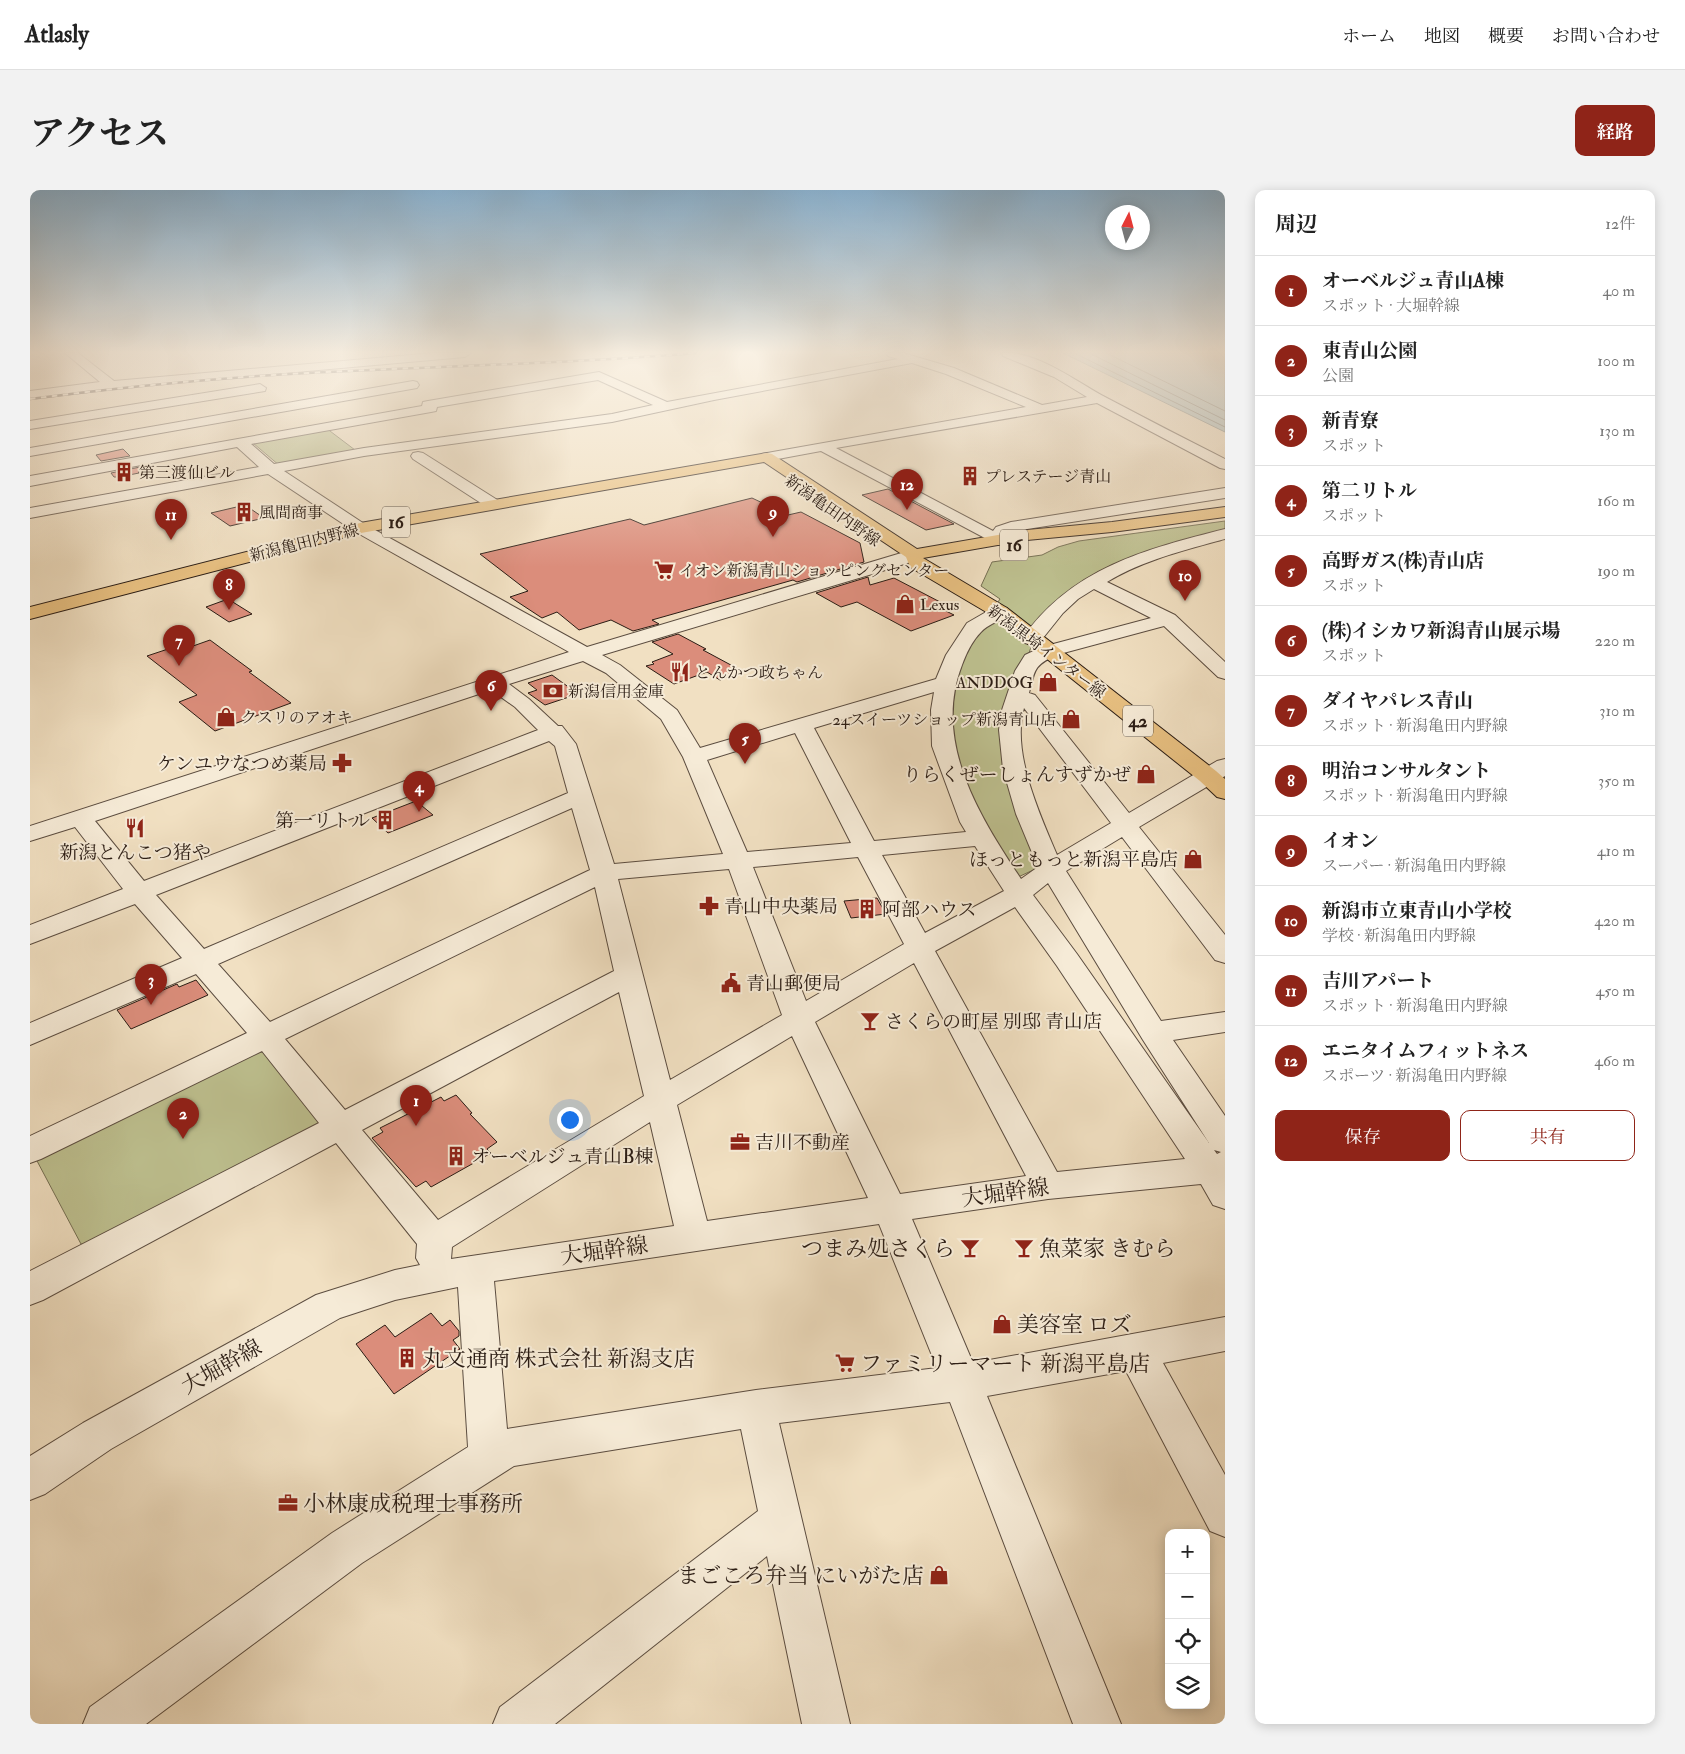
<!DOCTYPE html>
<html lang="ja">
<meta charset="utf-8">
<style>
:root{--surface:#fff;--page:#f2f2f2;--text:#222;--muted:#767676;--line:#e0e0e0;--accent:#8f2418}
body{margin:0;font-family:"IM FELL Double Pica","Noto Serif JP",serif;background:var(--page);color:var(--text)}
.controls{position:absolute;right:15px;bottom:15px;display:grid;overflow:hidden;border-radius:10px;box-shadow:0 2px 12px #0003}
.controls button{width:45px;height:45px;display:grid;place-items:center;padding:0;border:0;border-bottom:1px solid var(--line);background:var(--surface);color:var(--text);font:25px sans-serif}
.compass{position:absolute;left:1075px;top:15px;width:45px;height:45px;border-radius:50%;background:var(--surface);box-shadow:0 2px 12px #0003;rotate:6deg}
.you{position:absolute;left:539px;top:929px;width:18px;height:18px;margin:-12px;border:4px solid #fff;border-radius:50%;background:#1a73e8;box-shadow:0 0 0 8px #1a73e833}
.badge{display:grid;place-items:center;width:32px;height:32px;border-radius:50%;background:var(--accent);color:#fff;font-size:16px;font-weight:700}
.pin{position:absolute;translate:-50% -41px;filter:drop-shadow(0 1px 2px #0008)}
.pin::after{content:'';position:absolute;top:26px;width:18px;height:15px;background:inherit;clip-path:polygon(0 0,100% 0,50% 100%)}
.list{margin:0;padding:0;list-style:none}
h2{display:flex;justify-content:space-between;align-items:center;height:65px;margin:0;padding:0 20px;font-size:21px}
h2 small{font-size:16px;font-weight:400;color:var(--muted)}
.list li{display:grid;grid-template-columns:32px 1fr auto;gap:15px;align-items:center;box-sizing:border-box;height:70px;padding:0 20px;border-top:1px solid var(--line)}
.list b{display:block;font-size:19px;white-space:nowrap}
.list p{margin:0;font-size:16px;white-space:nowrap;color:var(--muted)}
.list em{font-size:16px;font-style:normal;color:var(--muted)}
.actions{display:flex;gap:10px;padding:15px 20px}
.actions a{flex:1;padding:11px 0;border:1px solid var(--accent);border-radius:10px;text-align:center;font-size:18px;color:var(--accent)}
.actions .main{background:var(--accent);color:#fff}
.icon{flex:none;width:28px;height:28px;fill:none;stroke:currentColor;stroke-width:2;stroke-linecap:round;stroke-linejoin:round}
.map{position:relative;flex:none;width:1195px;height:1534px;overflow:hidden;border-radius:10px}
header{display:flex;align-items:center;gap:30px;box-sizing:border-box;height:70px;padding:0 25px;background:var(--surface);border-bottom:1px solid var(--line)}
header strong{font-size:24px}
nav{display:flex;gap:28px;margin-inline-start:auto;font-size:18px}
.intro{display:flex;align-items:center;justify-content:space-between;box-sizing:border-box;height:120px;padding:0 30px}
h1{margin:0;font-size:35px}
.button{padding:12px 22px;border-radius:10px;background:var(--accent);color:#fff;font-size:18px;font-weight:700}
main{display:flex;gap:30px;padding:0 30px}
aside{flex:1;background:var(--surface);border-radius:10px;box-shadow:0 2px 12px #0003}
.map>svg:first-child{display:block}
.green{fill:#bec190;stroke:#746e52}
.water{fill:#9fbabe;stroke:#707b7a}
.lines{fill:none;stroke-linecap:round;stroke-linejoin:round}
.shore{stroke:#646b69;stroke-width:1}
.building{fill:#db8d7b;stroke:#2a1c14}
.minor-casing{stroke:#5c4d40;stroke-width:2}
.major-casing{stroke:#2a1c14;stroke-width:2}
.minor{fill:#f6ebd7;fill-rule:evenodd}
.major{fill:#e8c081;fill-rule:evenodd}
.rail-casing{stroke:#2a1c14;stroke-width:2.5}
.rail{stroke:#f6ebd7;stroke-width:2;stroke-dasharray:5.5;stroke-linecap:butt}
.labels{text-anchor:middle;stroke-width:4;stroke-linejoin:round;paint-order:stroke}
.far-poi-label{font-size:16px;fill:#2a1c14;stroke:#f6ebd7;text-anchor:start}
.far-street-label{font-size:16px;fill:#2a1c14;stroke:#f6ebd7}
.shield{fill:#f6ebd7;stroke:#675a4e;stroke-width:1}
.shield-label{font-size:18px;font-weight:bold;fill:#2a1c14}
.poi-label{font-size:19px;fill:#2a1c14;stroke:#f6ebd7;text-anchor:start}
.near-street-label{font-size:22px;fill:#2a1c14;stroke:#f6ebd7}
.near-poi-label{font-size:22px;fill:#2a1c14;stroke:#f6ebd7;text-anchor:start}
</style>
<header>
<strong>Atlasly</strong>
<nav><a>ホーム</a><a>地図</a><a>概要</a><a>お問い合わせ</a></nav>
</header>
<div class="intro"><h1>アクセス</h1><a class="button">経路</a></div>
<main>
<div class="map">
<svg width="1195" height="1534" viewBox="0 0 1195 1534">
<rect width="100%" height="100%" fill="#f1e0c2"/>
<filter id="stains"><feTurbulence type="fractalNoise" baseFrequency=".004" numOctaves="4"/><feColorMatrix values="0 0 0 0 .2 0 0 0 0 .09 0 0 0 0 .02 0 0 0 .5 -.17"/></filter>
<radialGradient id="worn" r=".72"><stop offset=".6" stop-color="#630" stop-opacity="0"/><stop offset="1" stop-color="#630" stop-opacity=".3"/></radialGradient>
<path class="green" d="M296,238L325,260L250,276L223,253Z
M1195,331V343L1105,369L1009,433L980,520L1014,675L986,688L939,616L920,540L927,479L946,440L955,431L970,409L951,396L962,372L1012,365L1028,357L1049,351Z
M222,862H239L295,927L290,937L62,1056L51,1054L6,969Z"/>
<path class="water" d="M1033,163H1195V242Z"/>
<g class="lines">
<path class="shore" d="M1044,163L1195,237
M1059,163L1195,230
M1076,163L1195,221"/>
</g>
<path class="building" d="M93,259L100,266L71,271L66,265Z
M110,277L113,281L108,282L109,283L89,287H84L81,283Z
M858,299L924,334L896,340L832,305Z
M722,308L758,325L771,322L830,353L834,372L767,392L763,390L622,430L629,434L603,441L581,430L549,440L527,422L512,428L480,407L498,401L450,364L600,329L614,335Z
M215,315L234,328L200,336L181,323Z
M838,387L840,395L864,388L912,413L904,415L924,425L881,441L827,412L811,417L786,403Z
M198,409L222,424L199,432L176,417Z
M648,444L676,459L673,460L712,481L690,490L677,482L644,494L616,476L624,474L622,472L643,464L622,452Z
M180,450L222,481L219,482L261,513L185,541L149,512L167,505L117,466L144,457L149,461Z
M522,485L548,504L515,515L498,503L507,500L498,493Z
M386,611L403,625L358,643L342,628Z
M847,708L856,724L821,728L814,711Z
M166,790L178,805L101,839L87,820L147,794L149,797Z
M426,905L442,923L440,924L467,952L457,959L461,963L442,974L401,997L396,991L386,997L342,948L353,942L350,938L368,929L411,907L414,911Z
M401,1123L412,1136L420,1130L429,1141V1146L423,1150L430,1159L364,1204L326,1154L355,1135L365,1147Z"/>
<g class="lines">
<defs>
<path id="minor" d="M35,163H48L84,191L404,163H441L435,167L108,196L0,209V201L70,192Z
M856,163H873L924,178L1012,215L1057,207L1024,187L973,166L971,163C1004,159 1047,192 1075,207C1115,228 1155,249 1195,269V279L1190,278L1067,213L806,258L963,341L966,337L981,332L1195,298V308L984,341L979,343L983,349L981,353L968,355L791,261L737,271L732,270L730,267L732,264L737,263L996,217L916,184L882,173L684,210L582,232L334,266L254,281L336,335L557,457L878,361L884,360L890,361L893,365L890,369L849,382L572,465L590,475L647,520L670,558L906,489L916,465L937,433L963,418L970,416L977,418L979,422L977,426C969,431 957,435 951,442C942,451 936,464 932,475C902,552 950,627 991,689L1008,677L986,624L973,579L969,540L971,523L985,481L995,465L1012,457L1121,428L1064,399L1048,409L1033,423L1009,453L1002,455L995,453L992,449C1041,378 1116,359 1195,339V349C1155,360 1113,370 1077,392L1145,425L1195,472V489L1188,487L1134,436L1026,465C1003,476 1005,480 999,503L1005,505L1099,623L1187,571L1195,569V586L1109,637L1195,745V773L1185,770L1092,647L1036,681L1131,831L1195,822V842L1143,850L1195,926V1019L1183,1015L1171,994L1018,1009L882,1029L943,1173L1195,1127V1161L1133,1173L1195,1285V1347L1180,1341L1096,1181L957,1206L1091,1534H1043L920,1212L749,1233L820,1534H772L737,1366L525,1534H463L470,1517L728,1321L711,1239L484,1276L332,1373L116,1534H53L60,1517L302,1343L438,1257L428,1097L365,1110L310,1128L81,1259L15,1304L0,1310V1266L53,1233L286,1105L365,1080L390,1075L386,1068L387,1054L306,953L13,1110L0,1115V1081L289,933L232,861L11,969L0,973V946L217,843L166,784L0,855V833L152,768L105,714L0,754V735L93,699L45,637L0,651V636L539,462L324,341L238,284L0,328V318L229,277L207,257L0,296V286L392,216L393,212L398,211L569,182L637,212L868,169L858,166ZM568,190L623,215L582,224L334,258L244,274L221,254L401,222L406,221L407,217ZM553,471L576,483L631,529L653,567L693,664L584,674L546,554L532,536H528L499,509L479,494ZM461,500L485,517L508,540L114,691L65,631ZM904,502L901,520L902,556L930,632L936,642L844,651L784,538ZM994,518L1081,633L1027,665C1010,625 981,562 994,518ZM765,543L821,653L717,662L677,570ZM519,551L525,556L538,603L174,759L126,705ZM542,618L560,680L240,832L188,774ZM945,656L974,701L895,743L852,665ZM828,667L874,754L776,811L723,677ZM699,679L752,825L640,890L588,689ZM1018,693L1113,850L1179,953L1047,764L1003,705ZM565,697L584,781L315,920L255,849ZM985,717L1027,776L1155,969L1027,982L905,761ZM884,773L996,986L870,1004L785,832ZM589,802L614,906L408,1030L332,940ZM762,846L838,1008L677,1031L647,915ZM620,932L644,1036L421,1069L422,1057ZM1184,960L1191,962L1187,964ZM849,1034L907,1178L726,1200L477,1239L464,1091Z
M383,191L387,192L389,195L387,198L0,266V258Z
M230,194L236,198L235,201L0,239V231Z
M388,262L393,263L469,311L471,314L469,317H457L383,269L381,266L383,263Z"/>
<path id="major" d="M737,263L742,264L887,359L997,340L1082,332L1195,317V327L1082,342L997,350L893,368L977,418L1186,581L1195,589V609L1187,607L1170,591L963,426L880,377L876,367L734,272L331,343L0,429V417L330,333Z"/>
</defs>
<use href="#minor" class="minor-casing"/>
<use href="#major" class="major-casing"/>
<use href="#minor" class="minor"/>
<use href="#major" class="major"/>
<defs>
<path id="rail" d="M0,209C92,197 185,188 278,183C407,176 537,174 666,163"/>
</defs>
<use href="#rail" class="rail-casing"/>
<use href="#rail" class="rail"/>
</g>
<linearGradient id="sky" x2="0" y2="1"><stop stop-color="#8bb6d7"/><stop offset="0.43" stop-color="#f9f1e4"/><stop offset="1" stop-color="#f9f1e4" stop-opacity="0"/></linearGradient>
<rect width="1195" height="377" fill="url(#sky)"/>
<defs>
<symbol id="building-bare" viewBox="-9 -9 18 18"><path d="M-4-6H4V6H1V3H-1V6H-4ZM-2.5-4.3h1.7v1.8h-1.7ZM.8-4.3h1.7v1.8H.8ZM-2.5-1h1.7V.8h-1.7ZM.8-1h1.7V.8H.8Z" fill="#8f2418" stroke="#f6ebd7" stroke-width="2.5" paint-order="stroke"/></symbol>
<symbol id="supermarket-bare" viewBox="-9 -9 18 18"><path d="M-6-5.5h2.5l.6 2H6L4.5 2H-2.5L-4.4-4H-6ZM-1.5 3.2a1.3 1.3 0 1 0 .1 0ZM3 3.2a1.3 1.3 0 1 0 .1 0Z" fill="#8f2418" stroke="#f6ebd7" stroke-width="2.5" paint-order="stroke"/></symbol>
<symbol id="shop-bare" viewBox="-9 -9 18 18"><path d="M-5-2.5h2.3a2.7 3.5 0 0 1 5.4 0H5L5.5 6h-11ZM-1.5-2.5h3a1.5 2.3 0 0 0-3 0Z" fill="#8f2418" stroke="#f6ebd7" stroke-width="2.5" paint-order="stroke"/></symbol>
<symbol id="restaurant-bare" viewBox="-9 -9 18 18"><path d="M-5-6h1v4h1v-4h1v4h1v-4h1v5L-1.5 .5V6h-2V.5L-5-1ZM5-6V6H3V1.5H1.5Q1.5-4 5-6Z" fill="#8f2418" stroke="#f6ebd7" stroke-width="2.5" paint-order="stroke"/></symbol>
<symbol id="bank-bare" viewBox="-9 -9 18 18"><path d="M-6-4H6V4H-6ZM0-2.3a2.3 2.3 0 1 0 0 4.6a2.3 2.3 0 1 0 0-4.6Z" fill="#8f2418" stroke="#f6ebd7" stroke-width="2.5" paint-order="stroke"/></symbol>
<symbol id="pharmacy-bare" viewBox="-9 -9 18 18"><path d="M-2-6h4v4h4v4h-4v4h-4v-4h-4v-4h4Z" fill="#8f2418" stroke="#f6ebd7" stroke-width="2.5" paint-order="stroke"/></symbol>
<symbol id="civic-bare" viewBox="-9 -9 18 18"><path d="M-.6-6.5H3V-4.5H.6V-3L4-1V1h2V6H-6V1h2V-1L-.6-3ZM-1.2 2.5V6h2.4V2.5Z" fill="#8f2418" stroke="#f6ebd7" stroke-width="2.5" paint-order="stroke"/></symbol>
<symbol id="bar-bare" viewBox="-9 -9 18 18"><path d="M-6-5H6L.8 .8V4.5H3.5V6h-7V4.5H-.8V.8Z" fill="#8f2418" stroke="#f6ebd7" stroke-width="2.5" paint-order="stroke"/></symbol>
<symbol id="office-bare" viewBox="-9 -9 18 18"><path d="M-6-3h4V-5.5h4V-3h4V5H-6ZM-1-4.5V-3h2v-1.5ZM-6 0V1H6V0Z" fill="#8f2418" stroke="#f6ebd7" stroke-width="2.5" paint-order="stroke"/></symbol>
</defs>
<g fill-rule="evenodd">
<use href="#building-bare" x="80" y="268" width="28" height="28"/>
<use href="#building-bare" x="926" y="272" width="28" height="28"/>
<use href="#building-bare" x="200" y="308" width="28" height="28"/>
<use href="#supermarket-bare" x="620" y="366" width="28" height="28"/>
<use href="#shop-bare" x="861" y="400" width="28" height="28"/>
<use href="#restaurant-bare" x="636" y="468" width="28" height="28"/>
<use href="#shop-bare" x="1004" y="478" width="28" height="28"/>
<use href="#bank-bare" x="509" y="487" width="28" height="28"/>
<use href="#shop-bare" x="182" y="513" width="28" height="28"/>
<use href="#shop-bare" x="1027" y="515" width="28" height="28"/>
<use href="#pharmacy-bare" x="298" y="559" width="28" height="28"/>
<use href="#shop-bare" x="1102" y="570" width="28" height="28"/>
<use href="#building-bare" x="341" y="616" width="28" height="28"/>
<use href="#restaurant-bare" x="91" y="624" width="28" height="28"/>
<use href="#shop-bare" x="1149" y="655" width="28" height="28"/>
<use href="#pharmacy-bare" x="665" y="702" width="28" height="28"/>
<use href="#building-bare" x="823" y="705" width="28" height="28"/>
<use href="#civic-bare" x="687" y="779" width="28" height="28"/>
<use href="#bar-bare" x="826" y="817" width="28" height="28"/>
<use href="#office-bare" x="696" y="938" width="28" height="28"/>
<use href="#building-bare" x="412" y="952" width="28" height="28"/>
<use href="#bar-bare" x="926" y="1044" width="28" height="28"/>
<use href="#bar-bare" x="980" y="1044" width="28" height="28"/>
<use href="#shop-bare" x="958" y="1120" width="28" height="28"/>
<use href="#building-bare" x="363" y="1154" width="28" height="28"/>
<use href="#supermarket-bare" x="801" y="1159" width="28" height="28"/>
<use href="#office-bare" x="244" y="1299" width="28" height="28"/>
<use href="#shop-bare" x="895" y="1371" width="28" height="28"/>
</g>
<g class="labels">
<g class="far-poi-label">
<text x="109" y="288">第三渡仙ビル</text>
<text x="955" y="292">プレステージ青山</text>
<text x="229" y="328">風間商事</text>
<text x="649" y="386">イオン新潟青山ショッピングセンター</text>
<text x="890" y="420">Lexus</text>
<text x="665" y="488">とんかつ政ちゃん</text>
<text x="1003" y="498" text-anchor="end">ANDDOG</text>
<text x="538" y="507">新潟信用金庫</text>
<text x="211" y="533">クスリのアオキ</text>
<text x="1026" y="535" text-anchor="end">24スイーツショップ新潟青山店</text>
</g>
<g class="far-street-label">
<text transform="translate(803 320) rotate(35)" y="6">新潟亀田内野線</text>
<text transform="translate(274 352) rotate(-14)" y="6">新潟亀田内野線</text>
<text transform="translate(1017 461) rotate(37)" y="6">新潟黒埼インター線</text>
</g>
<g class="shield">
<rect x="352" y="316.5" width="28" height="31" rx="4"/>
<rect x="970" y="339.5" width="28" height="31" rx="4"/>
<rect x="1093" y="515.5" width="30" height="31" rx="4"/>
</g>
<g class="shield-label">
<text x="366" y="338">16</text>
<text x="984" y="361">16</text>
<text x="1108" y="537">42</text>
</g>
<g class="poi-label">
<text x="297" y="580" text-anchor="end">ケンユウなつめ薬局</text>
<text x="1101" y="591" text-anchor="end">りらくぜーしょんすずかぜ</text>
<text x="340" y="637" text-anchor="end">第一リトル</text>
<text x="105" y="669" text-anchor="middle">新潟とんこつ猪や</text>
<text x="1148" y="676" text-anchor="end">ほっともっと新潟平島店</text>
<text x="694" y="723">青山中央薬局</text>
<text x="852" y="726">阿部ハウス</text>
<text x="716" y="800">青山郵便局</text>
<text x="855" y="838">さくらの町屋 別邸 青山店</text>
<text x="725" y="959">吉川不動産</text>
<text x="441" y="973">オーベルジュ青山B棟</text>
</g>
<g class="near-street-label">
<text transform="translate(975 1002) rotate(-8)" y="8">大堀幹線</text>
<text transform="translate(574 1060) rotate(-8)" y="8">大堀幹線</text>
<text transform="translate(191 1176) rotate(-29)" y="8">大堀幹線</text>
</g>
<g class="near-poi-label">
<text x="925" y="1066" text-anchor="end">つまみ処さくら</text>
<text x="1009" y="1066">魚菜家 きむら</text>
<text x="987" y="1142">美容室 ロズ</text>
<text x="392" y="1176">丸文通商 株式会社 新潟支店</text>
<text x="830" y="1181">ファミリーマート 新潟平島店</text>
<text x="273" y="1321">小林康成税理士事務所</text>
<text x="894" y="1393" text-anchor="end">まごころ弁当 にいがた店</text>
</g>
</g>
<rect width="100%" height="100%" filter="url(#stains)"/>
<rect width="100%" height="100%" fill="url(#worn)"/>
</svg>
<div class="controls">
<button>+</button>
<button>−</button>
<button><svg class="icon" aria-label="locate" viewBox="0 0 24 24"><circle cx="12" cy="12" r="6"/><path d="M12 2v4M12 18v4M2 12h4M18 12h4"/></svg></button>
<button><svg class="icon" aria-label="layers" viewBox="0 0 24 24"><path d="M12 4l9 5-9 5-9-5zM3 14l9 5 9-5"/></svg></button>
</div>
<svg class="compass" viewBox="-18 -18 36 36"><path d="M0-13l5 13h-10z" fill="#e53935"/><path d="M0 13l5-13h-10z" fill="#767676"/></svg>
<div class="you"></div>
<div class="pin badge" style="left:386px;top:936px">1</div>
<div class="pin badge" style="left:153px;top:949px">2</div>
<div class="pin badge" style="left:121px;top:815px">3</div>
<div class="pin badge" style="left:389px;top:622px">4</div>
<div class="pin badge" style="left:715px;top:574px">5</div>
<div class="pin badge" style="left:461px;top:521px">6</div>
<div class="pin badge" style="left:149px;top:476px">7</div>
<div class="pin badge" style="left:199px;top:420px">8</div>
<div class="pin badge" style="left:743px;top:347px">9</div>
<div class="pin badge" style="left:1155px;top:411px">10</div>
<div class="pin badge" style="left:141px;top:350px">11</div>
<div class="pin badge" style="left:877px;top:320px">12</div>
</div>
<aside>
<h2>周辺<small>12件</small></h2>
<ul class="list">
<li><span class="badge">1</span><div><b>オーベルジュ青山A棟</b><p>スポット · 大堀幹線</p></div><em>40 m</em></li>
<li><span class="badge">2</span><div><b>東青山公園</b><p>公園</p></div><em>100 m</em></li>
<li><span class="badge">3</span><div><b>新青寮</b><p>スポット</p></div><em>130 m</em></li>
<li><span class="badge">4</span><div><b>第二リトル</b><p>スポット</p></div><em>160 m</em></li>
<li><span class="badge">5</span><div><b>高野ガス(株)青山店</b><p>スポット</p></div><em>190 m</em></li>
<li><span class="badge">6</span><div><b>(株)イシカワ新潟青山展示場</b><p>スポット</p></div><em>220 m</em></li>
<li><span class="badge">7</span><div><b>ダイヤパレス青山</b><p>スポット · 新潟亀田内野線</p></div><em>310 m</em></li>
<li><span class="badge">8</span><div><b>明治コンサルタント</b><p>スポット · 新潟亀田内野線</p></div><em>350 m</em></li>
<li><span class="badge">9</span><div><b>イオン</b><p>スーパー · 新潟亀田内野線</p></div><em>410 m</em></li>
<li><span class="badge">10</span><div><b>新潟市立東青山小学校</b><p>学校 · 新潟亀田内野線</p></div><em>420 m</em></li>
<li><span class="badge">11</span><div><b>吉川アパート</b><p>スポット · 新潟亀田内野線</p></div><em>450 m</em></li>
<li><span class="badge">12</span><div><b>エニタイムフィットネス</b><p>スポーツ · 新潟亀田内野線</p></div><em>460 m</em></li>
</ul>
<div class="actions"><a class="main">保存</a><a>共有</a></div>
</aside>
</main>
